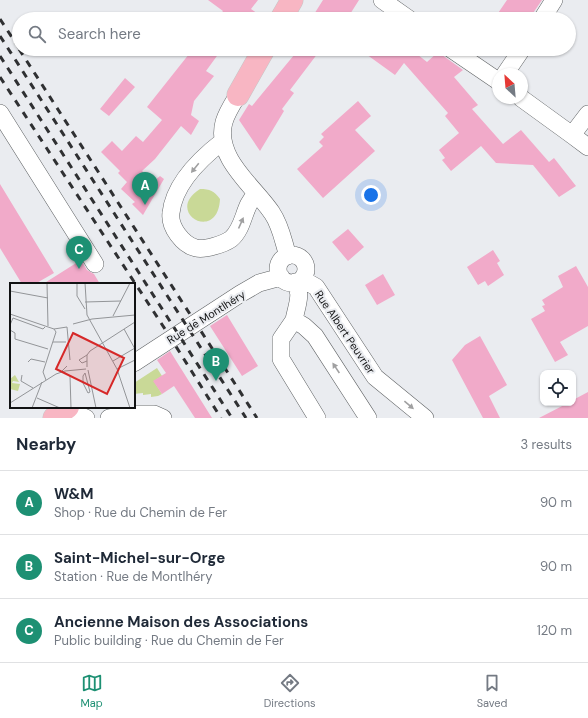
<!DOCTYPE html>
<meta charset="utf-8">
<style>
:root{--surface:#fff;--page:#f2f2f3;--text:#1f2937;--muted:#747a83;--line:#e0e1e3;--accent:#1d9073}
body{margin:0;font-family:"DM Sans",sans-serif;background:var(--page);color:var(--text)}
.controls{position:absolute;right:12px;bottom:12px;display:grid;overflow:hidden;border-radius:8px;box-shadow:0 1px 3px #0004}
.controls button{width:36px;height:36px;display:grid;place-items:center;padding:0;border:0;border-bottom:1px solid var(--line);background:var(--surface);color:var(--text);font:20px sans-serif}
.compass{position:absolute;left:492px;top:68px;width:36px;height:36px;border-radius:50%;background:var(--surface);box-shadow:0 1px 3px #0004;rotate:334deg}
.you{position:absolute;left:371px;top:195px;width:14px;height:14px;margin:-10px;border:3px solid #fff;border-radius:50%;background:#1a73e8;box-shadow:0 0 0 6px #1a73e833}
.badge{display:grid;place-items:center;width:26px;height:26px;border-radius:50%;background:var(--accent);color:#fff;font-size:13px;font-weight:700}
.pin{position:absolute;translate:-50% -33px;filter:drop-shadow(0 1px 2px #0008)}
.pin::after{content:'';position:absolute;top:21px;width:14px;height:12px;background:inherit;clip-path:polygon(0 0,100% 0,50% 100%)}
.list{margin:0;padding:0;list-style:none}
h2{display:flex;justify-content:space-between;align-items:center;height:52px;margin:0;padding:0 16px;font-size:17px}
h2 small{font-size:13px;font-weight:400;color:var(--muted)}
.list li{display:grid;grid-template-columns:26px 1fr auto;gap:12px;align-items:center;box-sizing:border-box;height:64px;padding:0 16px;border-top:1px solid var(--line)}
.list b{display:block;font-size:15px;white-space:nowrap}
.list p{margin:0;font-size:13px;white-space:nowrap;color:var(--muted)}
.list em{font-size:13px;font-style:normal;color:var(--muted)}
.icon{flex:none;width:22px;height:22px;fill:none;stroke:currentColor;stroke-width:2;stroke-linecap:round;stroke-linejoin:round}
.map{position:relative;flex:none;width:588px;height:418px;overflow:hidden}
.search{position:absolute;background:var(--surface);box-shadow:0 1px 3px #0004;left:12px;right:12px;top:12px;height:44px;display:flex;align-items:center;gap:10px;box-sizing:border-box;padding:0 14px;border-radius:22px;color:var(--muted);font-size:15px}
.sheet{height:244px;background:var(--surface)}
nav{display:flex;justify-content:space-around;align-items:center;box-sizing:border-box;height:56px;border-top:1px solid var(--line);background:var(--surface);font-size:11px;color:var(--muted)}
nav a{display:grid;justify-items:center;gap:2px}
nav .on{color:var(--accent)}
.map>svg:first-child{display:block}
.green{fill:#c9d997}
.building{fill:#f1aac9}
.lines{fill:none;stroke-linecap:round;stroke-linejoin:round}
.minor-casing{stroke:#5f6264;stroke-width:18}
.major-casing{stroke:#c6c6c6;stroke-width:23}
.minor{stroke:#fff;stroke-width:17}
.major{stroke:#f8b6c3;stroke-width:22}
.rail{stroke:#2f3032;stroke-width:3;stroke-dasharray:7 7;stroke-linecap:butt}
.oneway{fill:#a0a0a1}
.labels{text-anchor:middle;stroke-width:4;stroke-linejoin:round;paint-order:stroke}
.street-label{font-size:11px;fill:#111213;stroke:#eaecf0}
.inset-road{fill:none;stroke:#939598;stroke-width:1}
.view{fill:#d62828;fill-opacity:0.15;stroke:#d62828;stroke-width:2}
.inset-edge{fill:none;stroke:#111213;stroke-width:2}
</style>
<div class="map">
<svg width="588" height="418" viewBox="0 0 588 418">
<rect width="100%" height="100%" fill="#eaecf0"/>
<path class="green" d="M200,189C210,189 214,191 220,199C218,244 163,212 200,189Z
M157,368L162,376L154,381L162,394L158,396L151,397V394L143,395V393L134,394V383Z"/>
<path class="building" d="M208,0H258L251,9L265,19H217L223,11Z
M323,0H359L347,19H311Z
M507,0H542L529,19H494Z
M193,49H222L206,71L214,76L194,101L191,115L199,121L191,135L181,126L155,159L142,171L153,182L160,176L164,179L143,215L132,204L135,202L121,189L127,182L118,173L120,171L101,152L112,141L122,151L136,136L143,142L162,120L147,107Z
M299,49H321L290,90L294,93L282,109L284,111L260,151L239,120L249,104L252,106Z
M359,49H414L413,51L427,62L438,52L463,70L454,77L478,105L472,109L503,144L521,130L549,162L554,158L576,186L559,197L533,165L496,163L481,146L451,171L442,160L445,158L439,150L459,133L445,116L448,113L404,63L395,75Z
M125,78L135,87L109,116L100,109Z
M358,101L371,116L355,130L375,151L323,198L297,169L323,146L319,142L324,137L321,134Z
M0,184L54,273L35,284H22L0,248Z
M348,229L364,247L348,261L332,242Z
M493,250L500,261L497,263L504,275L488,286L485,281L478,285L467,267Z
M81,260L87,270L94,274L100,284H43Z
M576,266L588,287V326L560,342L568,355L555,362L531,319L545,311L542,306L545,305L542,300L563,287L558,276Z
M383,274L395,295L377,305L365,285Z
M227,315L258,366L242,376L210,326Z
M480,336L507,385L489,396L500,418H483L452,360L465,345Z
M170,351L212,418H195L174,386L162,394L153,381L166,373L157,360Z
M588,392V418H539L568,403H573V400Z"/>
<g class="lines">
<defs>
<path id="minor" d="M382,0L409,19
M542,19L554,0
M451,49L498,81
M505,74L522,49
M238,95C233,103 227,112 224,122C214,158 255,187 272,213C281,226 283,241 288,256
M521,98L572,135L588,147
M0,113L95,264
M572,135L588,114
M223,141C201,158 174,184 171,213C169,227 183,245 196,248C205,250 224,244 231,239C245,227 243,206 256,194
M278 269a14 14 0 1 1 28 0a14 14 0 1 1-28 0Z
M302,279L316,287L375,377L425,418
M294,320C296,308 303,293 295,282
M134,363L240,294L259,283L281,277
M64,407L65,409L86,418
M109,418L133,414H154L163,418
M317,418L281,359V339L294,320L304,326L315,336L368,418"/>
<path id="major" d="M281,19L292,0
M238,95L264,49
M54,418L68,407"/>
</defs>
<use href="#minor" class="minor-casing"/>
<use href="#major" class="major-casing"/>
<use href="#minor" class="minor"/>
<use href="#major" class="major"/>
<path class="rail" d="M0,19L19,48
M0,36L246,418
M19,49L257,418
M0,56L232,418
M0,77L165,329L221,418"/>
</g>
<defs><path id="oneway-solid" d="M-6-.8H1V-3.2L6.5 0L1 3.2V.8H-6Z"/></defs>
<g class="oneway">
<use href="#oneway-solid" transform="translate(195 168) rotate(129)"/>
<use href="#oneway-solid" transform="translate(241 223) rotate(-66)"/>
<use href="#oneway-solid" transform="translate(336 368) rotate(-124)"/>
<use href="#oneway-solid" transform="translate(409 405) rotate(40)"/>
</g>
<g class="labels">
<g class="street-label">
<text transform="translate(206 317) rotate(-32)" y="4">Rue de Montlhéry</text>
<text transform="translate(345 332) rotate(56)" y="4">Rue Albert Peuvrier</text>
</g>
</g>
<g transform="translate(10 283)">
<rect width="125" height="125" fill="#eaecf0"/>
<path d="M5,92L9,99L3,98L2,100L10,101L8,108L0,106V96Z" fill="#c9d997"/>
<path class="inset-road" d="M37,0L38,43M67,0V13L75,26M75,0L77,32L107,86L120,125M0,8L38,15M75,19L111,18M0,31L44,46L57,44L60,77M103,33L120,0M63,41L82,36L125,32M0,42L3,35L33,46L35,44M114,46L125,66M0,47L5,50V56L38,66M43,59H56M80,68L125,39M77,72L69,77L72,80L77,78M103,78L125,65M18,79L21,76L35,79M57,83L52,88L60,93L61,125M77,84V72L80,68M107,86L125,77M78,87L86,125M55,88L76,86M75,90L80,109L78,110L73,100V93ZM12,92L11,98L23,105M36,97L33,89L46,49L44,46M27,115L50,125M0,120L46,91L55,88M22,125L32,99"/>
<path class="view" d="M63,50L114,75L97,111L46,86Z"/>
<rect width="125" height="125" class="inset-edge"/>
</g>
</svg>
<div class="controls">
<button><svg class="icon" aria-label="locate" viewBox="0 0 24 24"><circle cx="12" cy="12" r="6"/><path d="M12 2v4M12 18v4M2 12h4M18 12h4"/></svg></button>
</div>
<svg class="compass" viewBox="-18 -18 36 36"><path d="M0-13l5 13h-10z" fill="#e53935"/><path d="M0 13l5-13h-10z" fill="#747a83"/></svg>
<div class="you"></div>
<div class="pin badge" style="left:145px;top:205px">A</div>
<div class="pin badge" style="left:216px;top:381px">B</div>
<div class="pin badge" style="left:79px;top:269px">C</div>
<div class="search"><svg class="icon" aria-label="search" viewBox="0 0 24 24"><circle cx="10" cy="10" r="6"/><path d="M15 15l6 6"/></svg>Search here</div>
</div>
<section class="sheet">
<h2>Nearby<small>3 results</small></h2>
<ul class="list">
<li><span class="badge">A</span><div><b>W&amp;M</b><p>Shop · Rue du Chemin de Fer</p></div><em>90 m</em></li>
<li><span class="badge">B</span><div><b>Saint-Michel-sur-Orge</b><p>Station · Rue de Montlhéry</p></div><em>90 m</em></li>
<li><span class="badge">C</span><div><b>Ancienne Maison des Associations</b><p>Public building · Rue du Chemin de Fer</p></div><em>120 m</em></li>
</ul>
</section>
<nav>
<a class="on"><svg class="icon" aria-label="map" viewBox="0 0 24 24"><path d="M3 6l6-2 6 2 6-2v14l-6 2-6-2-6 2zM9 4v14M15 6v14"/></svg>Map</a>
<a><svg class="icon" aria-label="directions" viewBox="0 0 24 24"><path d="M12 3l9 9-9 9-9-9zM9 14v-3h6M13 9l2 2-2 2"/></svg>Directions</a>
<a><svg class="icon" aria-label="saved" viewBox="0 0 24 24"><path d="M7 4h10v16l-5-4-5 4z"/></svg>Saved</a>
</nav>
